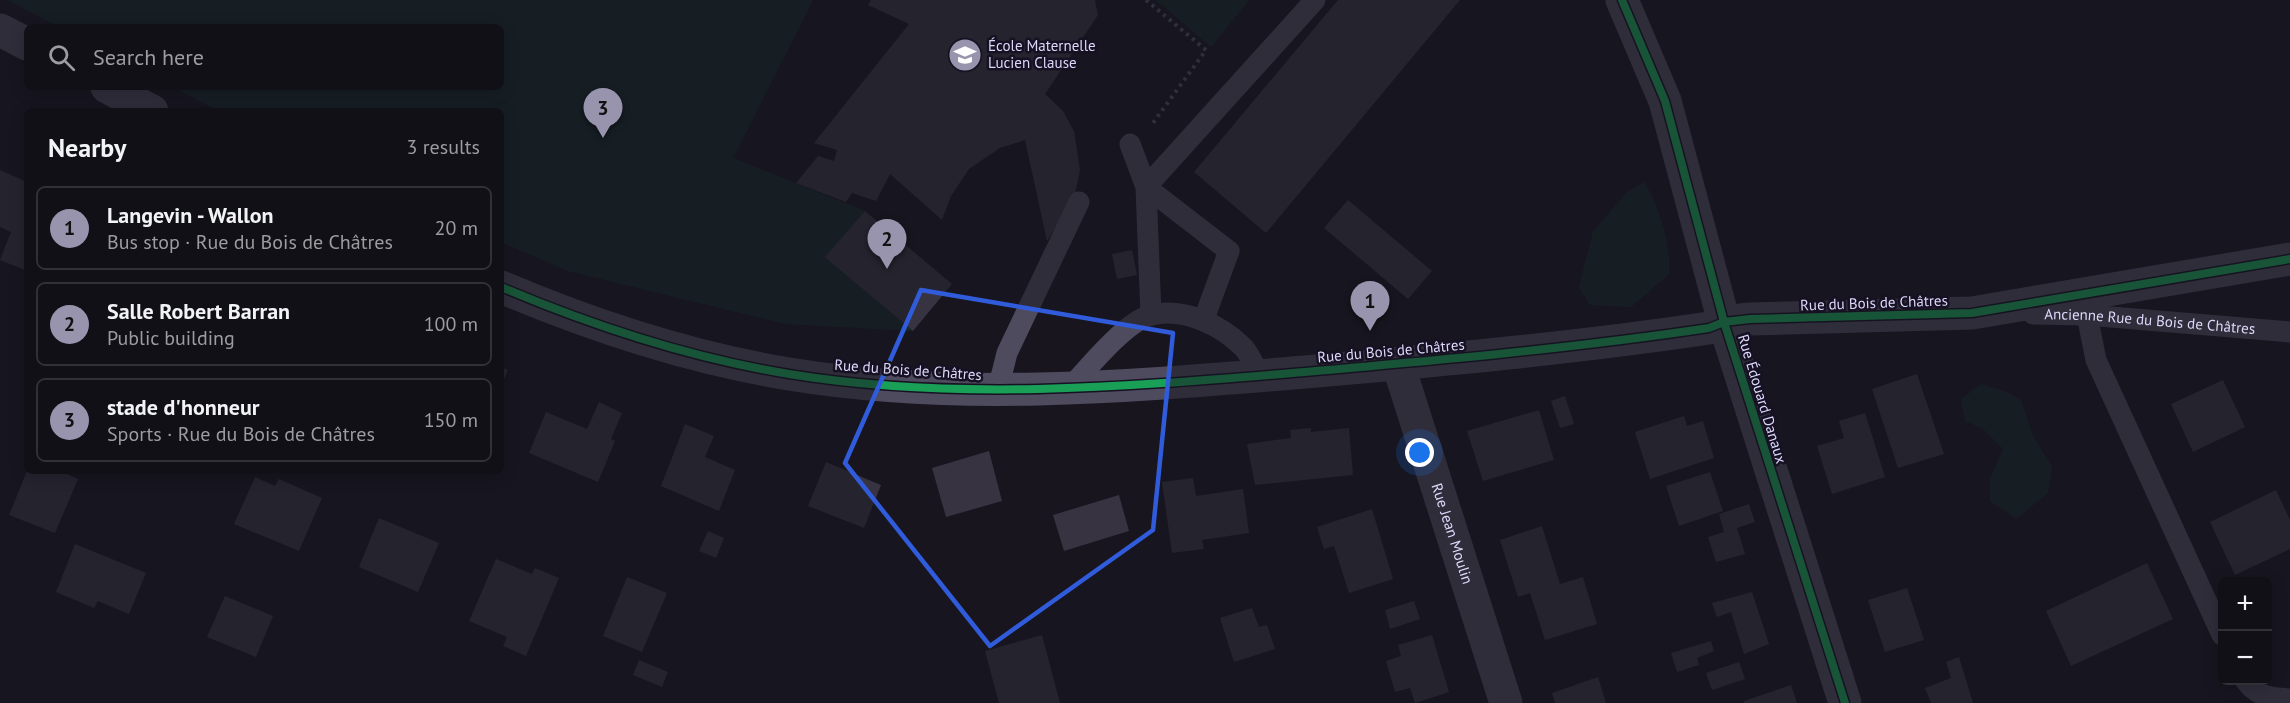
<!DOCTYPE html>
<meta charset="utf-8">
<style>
:root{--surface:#121017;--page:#1f1e24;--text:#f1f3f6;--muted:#9c9da1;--line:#313036;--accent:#9994ad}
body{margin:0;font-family:"PT Sans",sans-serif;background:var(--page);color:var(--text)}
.controls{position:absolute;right:18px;bottom:18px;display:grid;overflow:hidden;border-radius:9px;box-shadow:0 3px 15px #0003}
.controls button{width:54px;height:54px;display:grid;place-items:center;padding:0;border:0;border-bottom:2px solid var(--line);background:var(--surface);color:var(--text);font:30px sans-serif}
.you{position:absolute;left:1420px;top:453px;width:21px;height:21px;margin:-15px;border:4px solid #fff;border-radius:50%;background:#1a73e8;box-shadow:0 0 0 9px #1a73e833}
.badge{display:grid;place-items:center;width:39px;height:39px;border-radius:50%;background:var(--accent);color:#111;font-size:20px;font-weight:700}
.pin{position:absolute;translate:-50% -50px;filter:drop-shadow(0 2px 3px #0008)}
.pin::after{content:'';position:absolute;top:32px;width:21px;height:18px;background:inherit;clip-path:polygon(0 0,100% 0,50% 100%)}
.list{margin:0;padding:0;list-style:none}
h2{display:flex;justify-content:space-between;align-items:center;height:78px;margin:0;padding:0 24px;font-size:26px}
h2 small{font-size:20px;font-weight:400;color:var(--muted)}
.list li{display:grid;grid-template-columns:39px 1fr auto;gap:18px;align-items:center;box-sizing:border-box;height:84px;margin:0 12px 12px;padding:0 12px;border:2px solid var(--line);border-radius:9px}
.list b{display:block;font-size:22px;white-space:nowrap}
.list p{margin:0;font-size:20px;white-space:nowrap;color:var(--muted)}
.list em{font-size:20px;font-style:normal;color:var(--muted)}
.icon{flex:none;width:33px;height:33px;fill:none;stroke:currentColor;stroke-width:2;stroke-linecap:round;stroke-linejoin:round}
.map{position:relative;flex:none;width:2290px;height:703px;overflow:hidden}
.search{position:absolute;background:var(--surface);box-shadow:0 3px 15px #0003;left:24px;top:24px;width:480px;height:66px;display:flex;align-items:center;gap:15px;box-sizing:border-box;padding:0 21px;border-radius:9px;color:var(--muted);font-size:22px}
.panel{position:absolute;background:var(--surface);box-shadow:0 3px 15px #0003;left:24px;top:108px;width:480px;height:366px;border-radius:9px}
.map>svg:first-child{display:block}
.green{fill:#15292a}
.building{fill:#373341}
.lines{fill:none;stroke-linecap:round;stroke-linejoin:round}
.path{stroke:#49525e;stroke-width:4;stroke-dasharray:3 4.5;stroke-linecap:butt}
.service{stroke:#4e4b5e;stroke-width:21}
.minor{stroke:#4e4b5e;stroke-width:33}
.cycleway-casing{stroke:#161123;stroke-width:11}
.cycleway{stroke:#1a9f57;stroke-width:8}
.marked{fill:none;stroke:#305cdb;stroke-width:4.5;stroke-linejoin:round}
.labels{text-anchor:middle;stroke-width:5;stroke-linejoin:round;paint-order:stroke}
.poi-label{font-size:15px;fill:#ded8fa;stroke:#161123;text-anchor:start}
.street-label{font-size:15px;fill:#ded8fa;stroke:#161123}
</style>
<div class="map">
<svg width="2290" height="703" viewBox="0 0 2290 703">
<rect width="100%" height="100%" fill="#18151f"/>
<path class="green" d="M8,0H813L733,158L865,211L826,257L913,331L786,324L568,271L501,242V111H218L173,87H501V27H59Z
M1156,0H1249L1211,47Z
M1644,182C1660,207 1671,245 1669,274L1631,307L1590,305L1579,287L1593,232L1627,192Z
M1981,384L2007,392L2021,400L2033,436L2052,467L2048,493L2016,519L1990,501V479L2003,449L1982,428L1965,421L1961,399Z"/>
<path class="building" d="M871,0H1095L1098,15L1045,94L1063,111L1074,131L1080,170L1074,199L1047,241L1025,140L1000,148L969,169L951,196L942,220L890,174L876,201L852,193L846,202L796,183L818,156L834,161L837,150L814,143L909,24L868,5Z
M1338,0H1460L1266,233L1194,172Z
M0,170L27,182V271L0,260L11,232L0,227Z
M1348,200L1432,271L1408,299L1324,228Z
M865,211L952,284L913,331L825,257Z
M1132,250L1137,275L1117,279L1112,254Z
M501,367L508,370L501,387Z
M1917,374L1944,454L1898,468L1872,389Z
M2223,380L2245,427L2193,452L2171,404Z
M1565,396L1574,424L1560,428L1551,401Z
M599,402L622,413L611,439L615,441L598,482L529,453L546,412L587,429Z
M1539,410L1554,460L1483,481L1467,431Z
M1865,413L1885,477L1832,494L1817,446L1844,438L1839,421Z
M1684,416L1687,426L1703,421L1714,458L1650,479L1635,432Z
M685,424L714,436L705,457L735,470L719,511L661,486Z
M1311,428V432L1349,428L1353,475L1255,485L1247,444L1291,438L1290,430Z
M989,451L1002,501L946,517L932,468Z
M826,462L881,485L864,528L808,506Z
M27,471H60L78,479L55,533L9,515Z
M1710,472L1723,511L1679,526L1666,486Z
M255,477L275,486L279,479L322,498L299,551L234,524Z
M1193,478L1196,496L1243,489L1249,533L1202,540L1204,549L1172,553L1162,482Z
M2276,490L2290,520V549L2235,575L2210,522Z
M1119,495L1129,531L1064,551L1053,515Z
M1749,504L1755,522L1737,528L1745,554L1716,562L1708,537L1724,532L1719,514Z
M1372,509L1393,579L1349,593L1334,546L1324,549L1317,527Z
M379,518L439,543L418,592L359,567Z
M1542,526L1560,584L1583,577L1597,624L1545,640L1530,593L1518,597L1500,540Z
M708,531L724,538L716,558L699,551Z
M75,544L146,573L129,614L98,601L94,608L56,592Z
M496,559L532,574L535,568L559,578L526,656L503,646L507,637L469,621Z
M2147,563L2173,619L2071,666L2046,611Z
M627,577L667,593L642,652L603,636Z
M1907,588L1924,640L1885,652L1868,600Z
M1752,592L1769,644L1744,654L1731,612L1717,617L1712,603Z
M225,596L273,616L256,657L207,637Z
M1414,601L1420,619L1390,629L1385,610Z
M1252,608L1259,627L1267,625L1275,649L1234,662L1220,618Z
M1042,635L1060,703H999L985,651Z
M1432,635L1449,692L1415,703L1410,688L1395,692L1386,661L1401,656L1398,645Z
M1711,641L1714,651L1697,658L1699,665L1677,672L1671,653Z
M1959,657L1973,703H1931L1925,688L1951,678L1946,662Z
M639,660L668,672L662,687L633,675Z
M1739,662L1745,679L1712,690L1706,673Z
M1598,677L1606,703H1555L1552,693Z
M1791,685L1797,703H1744V701Z"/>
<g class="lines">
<path class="path" d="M1146,0L1206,50L1153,123"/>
<g class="service">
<path d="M1130,144L1146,187L1151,315"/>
<path id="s1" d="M2033,314L2087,315L2290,332"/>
<path d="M2087,315L2096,360L2222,635"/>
<path d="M1204,319L1229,251L1146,187L1315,0"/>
<path d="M998,389L1007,353L1079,202"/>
<path d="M1069,389C1087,369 1126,321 1151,315C1184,307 1221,325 1244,348C1250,355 1255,367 1260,376"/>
<path d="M2245,680C2257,697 2271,698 2290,699"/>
</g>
<g class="minor">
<path d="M1622,0L1665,101L1724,322L1845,703"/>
<path d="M0,30L27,44"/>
<path d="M107,87L152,111"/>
<path d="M501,287C593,326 691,358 789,374C960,402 1135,386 1305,372C1441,360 1575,348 1709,328L1724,322L1750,319L1972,313L2290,259"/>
<path id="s2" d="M1398,364L1506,703"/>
</g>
<defs>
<path id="cycleway" d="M1622,0L1665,101L1724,322L1845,703
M501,287C593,326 691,358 789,374C960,402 1135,386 1305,372C1441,360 1575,348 1709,328L1724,322L1750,319L1972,313L2290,259"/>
</defs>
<use href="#cycleway" class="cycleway-casing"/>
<use href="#cycleway" class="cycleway"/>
</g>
<path d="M0 0H2290V703H0ZM921,290L1173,333L1153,530L990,646L845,463Z" fill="#18151f" fill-opacity=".55" fill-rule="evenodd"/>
<path class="marked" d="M921,290L1173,333L1153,530L990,646L845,463Z"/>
<defs>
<symbol id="school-disc" viewBox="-11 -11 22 22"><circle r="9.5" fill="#9994ad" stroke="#161123"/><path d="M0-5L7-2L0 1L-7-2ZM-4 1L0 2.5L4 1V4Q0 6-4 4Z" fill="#fff"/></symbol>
</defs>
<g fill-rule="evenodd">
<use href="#school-disc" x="946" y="36" width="38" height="38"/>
</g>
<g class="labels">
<g class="poi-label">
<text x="988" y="51">École Maternelle<tspan x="988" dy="17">Lucien Clause</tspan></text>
</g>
<g class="street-label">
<text transform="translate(1874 303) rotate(-2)" y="5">Rue du Bois de Châtres</text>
<text dy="5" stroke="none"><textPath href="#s1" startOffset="117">Ancienne Rue du Bois de Châtres</textPath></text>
<text transform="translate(1391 351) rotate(-5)" y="5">Rue du Bois de Châtres</text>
<text transform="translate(908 370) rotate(4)" y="5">Rue du Bois de Châtres</text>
<text transform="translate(1762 399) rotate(73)" y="5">Rue Édouard Danaux</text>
<text dy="5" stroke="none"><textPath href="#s2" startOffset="178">Rue Jean Moulin</textPath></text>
</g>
</g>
</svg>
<div class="controls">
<button>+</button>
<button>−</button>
</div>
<div class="you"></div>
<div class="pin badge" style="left:1370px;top:331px">1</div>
<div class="pin badge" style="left:887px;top:269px">2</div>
<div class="pin badge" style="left:603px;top:138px">3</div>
<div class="search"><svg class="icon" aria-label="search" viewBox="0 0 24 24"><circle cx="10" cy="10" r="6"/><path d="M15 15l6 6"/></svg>Search here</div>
<section class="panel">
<h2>Nearby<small>3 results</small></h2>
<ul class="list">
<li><span class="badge">1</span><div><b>Langevin - Wallon</b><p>Bus stop · Rue du Bois de Châtres</p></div><em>20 m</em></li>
<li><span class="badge">2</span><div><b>Salle Robert Barran</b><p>Public building</p></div><em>100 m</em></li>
<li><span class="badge">3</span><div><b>stade d'honneur</b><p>Sports · Rue du Bois de Châtres</p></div><em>150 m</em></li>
</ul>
</section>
</div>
